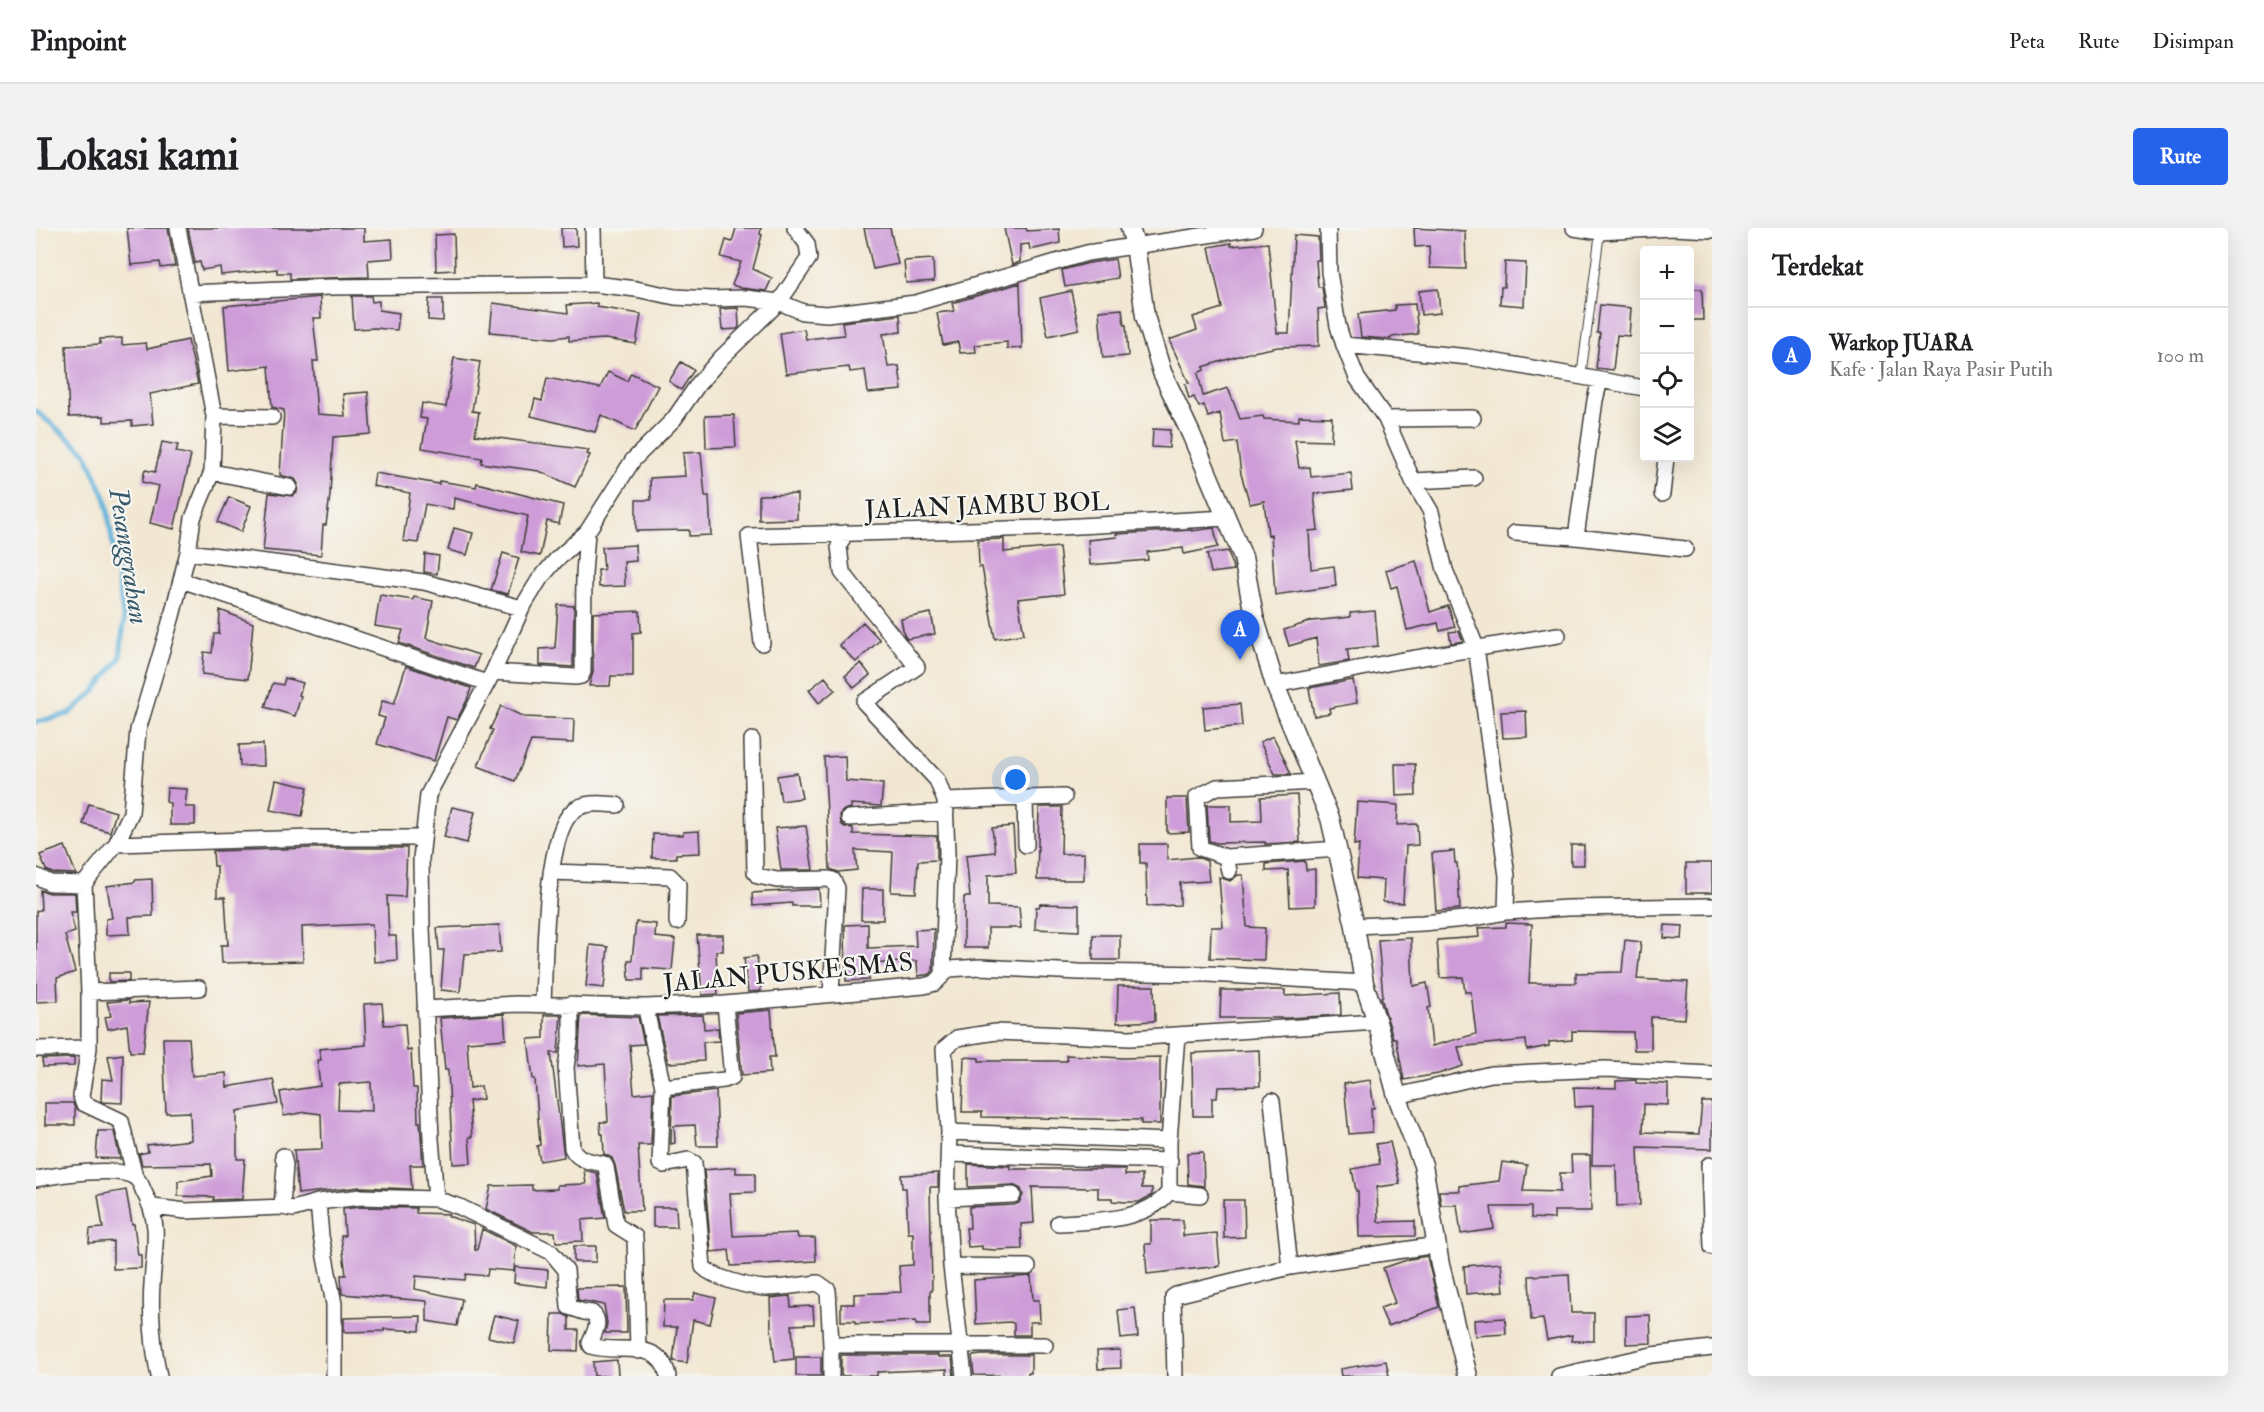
<!DOCTYPE html>
<html lang="id">
<meta charset="utf-8">
<style>
:root{--surface:#fff;--page:#f2f2f2;--text:#202124;--muted:#757577;--line:#e0e0e0;--accent:#2563eb}
body{margin:0;font-family:"IM FELL Double Pica",serif;background:var(--page);color:var(--text)}
.controls{position:absolute;right:18px;top:18px;display:grid;overflow:hidden;border-radius:6px;box-shadow:0 6px 24px #0002}
.controls button{width:54px;height:54px;display:grid;place-items:center;padding:0;border:0;border-bottom:2px solid var(--line);background:var(--surface);color:var(--text);font:30px sans-serif}
.you{position:absolute;left:980px;top:552px;width:21px;height:21px;margin:-15px;border:4px solid #fff;border-radius:50%;background:#1a73e8;box-shadow:0 0 0 9px #1a73e833}
.badge{display:grid;place-items:center;width:39px;height:39px;border-radius:50%;background:var(--accent);color:#fff;font-size:20px;font-weight:700}
.pin{position:absolute;translate:-50% -50px;filter:drop-shadow(0 2px 3px #0008)}
.pin::after{content:'';position:absolute;top:32px;width:21px;height:18px;background:inherit;clip-path:polygon(0 0,100% 0,50% 100%)}
.list{margin:0;padding:0;list-style:none}
h2{display:flex;justify-content:space-between;align-items:center;height:78px;margin:0;padding:0 24px;font-size:26px}
h2 small{font-size:20px;font-weight:400;color:var(--muted)}
.list li{display:grid;grid-template-columns:39px 1fr auto;gap:18px;align-items:center;box-sizing:border-box;height:96px;padding:0 24px;border-top:2px solid var(--line)}
.list b{display:block;font-size:22px;white-space:nowrap}
.list p{margin:0;font-size:20px;white-space:nowrap;color:var(--muted)}
.list em{font-size:20px;font-style:normal;color:var(--muted)}
.icon{flex:none;width:33px;height:33px;fill:none;stroke:currentColor;stroke-width:2;stroke-linecap:round;stroke-linejoin:round}
.map{position:relative;flex:none;width:1676px;height:1148px;overflow:hidden;border-radius:6px}
header{display:flex;align-items:center;gap:36px;box-sizing:border-box;height:84px;padding:0 30px;background:var(--surface);border-bottom:2px solid var(--line)}
header strong{font-size:28px}
nav{display:flex;gap:33px;margin-inline-start:auto;font-size:21px}
.intro{display:flex;align-items:center;justify-content:space-between;box-sizing:border-box;height:144px;padding:0 36px}
h1{margin:0;font-size:42px}
.button{padding:15px 27px;border-radius:6px;background:var(--accent);color:#fff;font-size:21px;font-weight:700}
main{display:flex;gap:36px;padding:0 36px}
aside{flex:1;background:var(--surface);border-radius:6px;box-shadow:0 6px 24px #0002}
.map>svg:first-child{display:block}
.lines{fill:none;stroke-linecap:round;stroke-linejoin:round}
.stream{stroke:#60b2db;stroke-width:5}
.building{fill:#ce9cd8;fill-rule:evenodd}
.service-casing{stroke:#3c3a37;stroke-width:10}
.minor-casing{stroke:#3c3a37;stroke-width:18}
.tertiary-casing{stroke:#3c3a37;stroke-width:21}
.service{stroke:#fff;stroke-width:8}
.minor{stroke:#fff;stroke-width:15}
.tertiary{stroke:#fff;stroke-width:18}
.labels{text-anchor:middle;stroke-width:4.5;stroke-linejoin:round;paint-order:stroke}
.street-label{font-size:26px;fill:#1c1c1c;stroke:#f6f6f2}
.water-label{font-size:27px;font-style:italic;fill:#375868;stroke:#f6f6f2}
</style>
<header>
<strong>Pinpoint</strong>
<nav><a>Peta</a><a>Rute</a><a>Disimpan</a></nav>
</header>
<div class="intro"><h1>Lokasi kami</h1><a class="button">Rute</a></div>
<main>
<div class="map">
<svg width="1676" height="1148" viewBox="0 0 1676 1148">
<rect width="100%" height="100%" fill="#f6f6f2"/>
<filter id="ink" filterUnits="userSpaceOnUse"><feTurbulence type="fractalNoise" baseFrequency=".0167" numOctaves="2"/><feDisplacementMap in="SourceGraphic" scale="12" xChannelSelector="R" yChannelSelector="G"/><feConvolveMatrix kernelMatrix="1 2 1 2 8 2 1 2 1" color-interpolation-filters="sRGB"/></filter>
<filter id="wash" filterUnits="userSpaceOnUse"><feTurbulence type="fractalNoise" baseFrequency=".008" numOctaves="4" result="noise"/><feDisplacementMap in="SourceGraphic" scale="24" xChannelSelector="R" yChannelSelector="G"/><feGaussianBlur stdDeviation="1.35" result="paint"/><feColorMatrix in="noise" values="0 0 0 0 0 0 0 0 0 0 0 0 0 0 0 0 0 1.4 0 .05"/><feComposite in="paint" operator="in"/></filter>
<g filter="url(#wash)">
<rect width="100%" height="100%" fill="#f2e7d2"/>
<g class="lines">
<path class="stream" d="M0,183L50,225L70,272L88,393L84,430L59,463L33,486L0,494"/>
</g>
<g id="blocks">
<path class="building" d="M91,0H132L139,38L125,40L124,34L95,37Z
M152,0H328V13L356,11L357,30L332,32L333,49L254,51V45H241V41L185,47L184,39L166,42L164,34L159,35Z
M525,0H540L541,18L526,19Z
M700,0H725L724,6L726,7L717,41L736,50L730,63L705,60L696,57L705,34L685,29L690,12L696,14Z
M828,0H854L862,36L837,41Z
M968,0H990L991,3L1023,1L1024,15L994,22L993,16L984,17V34L976,37Z
M1378,0L1429,3L1430,41L1394,40L1393,18L1379,19Z
M418,6L419,42L400,43L399,7Z
M1258,7L1282,9L1283,32H1280L1282,59H1286L1289,80L1282,81L1283,118L1242,119L1212,125L1167,139L1168,142L1162,145L1167,168L1192,160L1204,191L1227,188L1228,191L1263,193V188L1296,189L1295,213L1259,212L1263,240L1274,239L1275,249L1315,245L1317,262L1278,266L1282,302L1273,303L1275,341L1298,338L1300,358L1239,367L1235,306L1232,307L1228,273L1214,276L1205,246L1201,214L1189,216L1184,185L1172,189L1168,177L1163,179L1158,169L1153,171L1149,156L1153,155L1133,112L1161,102L1157,89L1186,80L1173,19L1195,15V18L1232,15L1241,105H1253Z
M897,31L898,53L870,55L868,33Z
M1079,31L1082,50L1029,59L1026,42L1053,35Z
M1469,34L1490,35L1488,78L1464,76L1465,59H1468Z
M984,55L986,120L971,121V114L939,117L940,124L924,125L922,114L907,117L901,85L918,83L916,75Z
M1402,61L1404,85L1385,87L1383,63Z
M1653,61H1666L1667,92H1653Z
M1035,63L1043,101L1012,108L1004,70Z
M316,68H335L336,74L343,73V82L363,85L361,102L339,100L318,101Z
M284,69L285,90H277L282,133H277L281,186L309,188L307,166L332,164L335,206L297,209L294,267L290,297H287L285,327L227,322L233,265L256,268L261,265L262,256L259,251L244,247L248,182L236,179L233,138L193,143L188,78Z
M393,71H407V93L392,92Z
M457,75L532,85L531,77L561,75V79L605,86L600,116L569,111L533,113V108L517,110L454,104Z
M1379,76L1382,106L1355,109V111H1352L1325,109L1322,86L1359,82V77Z
M1564,77L1595,80L1593,108L1581,107L1577,142L1560,140L1564,105H1561Z
M702,80L703,99L701,101L686,102L684,81Z
M1086,81L1088,97H1090L1092,128L1067,130L1063,83Z
M864,87L865,104L847,106L852,139L863,138L866,162L832,165L829,142L814,144L813,139L750,146L744,105L768,101L770,111L808,107L806,94Z
M86,110V117L110,115L111,121L152,112L162,156L114,166L117,196L96,198V193L68,194V188L33,189L30,118L64,116V111Z
M418,130L444,134L436,183L443,184L439,207L553,222L551,226L554,227L539,259L503,243L445,235L446,230L386,220L391,191L384,190L386,175L410,179Z
M645,134L658,142L645,162L633,153Z
M572,144L591,153L595,145L622,158L599,203L565,187L559,204L495,188L499,171L506,173L511,150L564,160Z
M698,187L700,219L670,220L669,188Z
M1117,201L1134,202L1133,220L1116,219Z
M126,214L142,217L140,224L155,227L138,301L114,295L123,258L106,254L109,242L119,244Z
M665,224L669,268H673L675,307L653,308V302L600,303V272H615L614,250L649,248L647,225Z
M339,245L403,256V253L440,259L441,255L527,277L523,296L511,293L504,328L485,324L492,288L418,270L417,281L389,276L382,315L367,313L374,265L337,258Z
M761,266V291L723,292V267Z
M193,269L215,278L205,304L182,294Z
M418,300L437,305L431,327L412,322Z
M1178,300L1182,319L1148,326L1147,320L1111,324L1112,332L1054,337L1052,312L1081,309L1080,306L1156,302V303Z
M968,311V324L1023,319L1028,366L982,371L988,406L959,411L946,339H943L942,312Z
M599,317L600,333L588,334L589,358L563,359L562,342H568L566,319Z
M1192,323L1198,342L1175,345L1171,326Z
M467,325L483,330L472,366L455,362Z
M389,326L403,328L401,346L388,344Z
M1380,333L1394,384L1412,378L1419,399L1404,403L1402,395L1371,402L1361,358L1355,360L1350,342Z
M344,367L377,372L378,369L397,373L390,410L443,427L438,440L363,415L367,402L339,398Z
M522,377L538,378L537,439L504,437V421L519,420Z
M184,382L217,395L212,451L166,446L168,424L176,425L178,406H183Z
M604,383L605,404L597,405V448H575L574,458H553L557,444V385Z
M1339,383L1342,418L1311,421L1313,433L1283,438L1280,410L1253,418L1248,402L1276,393L1314,389V385Z
M895,385L899,406L871,411L868,407L865,391Z
M827,394L844,412L820,434L803,417Z
M1423,403L1427,413L1415,415L1413,404Z
M825,435L834,447L818,460L809,448Z
M370,438L435,460L431,472L421,492L411,489L398,533L341,516L349,490L342,488L346,473L358,476Z
M789,449L799,462L783,475L773,462Z
M249,450L267,455L263,467L265,468L259,488L229,479L237,455L247,457Z
M1317,452L1321,475L1293,480L1294,485L1278,488L1273,460Z
M1204,476L1206,498L1169,502L1167,479Z
M465,478L488,489L538,491L537,515L495,513L479,553L442,538L457,502L454,501Z
M1490,483L1491,509L1467,510L1465,484Z
M1237,508L1247,528L1255,546H1239L1224,514Z
M227,516L228,538H204L203,517Z
M809,528L810,553L847,556L845,578L815,576V580L808,582L804,586L805,596L809,599L817,600V606L901,608V632L882,633L880,665L855,664L857,624L819,622L821,642L802,644L794,641L788,529Z
M1359,536H1379L1380,567L1360,568Z
M761,545L766,570L745,573L741,548Z
M240,552L272,559L266,588L234,582Z
M131,560L151,561L149,579H159V597H134V575L130,574Z
M1261,567L1264,614L1229,616V614L1181,615L1173,613L1171,577H1195V594L1226,593L1225,569Z
M1131,570H1151L1153,604L1131,605Z
M1321,574L1362,577L1361,597L1381,596L1382,617L1370,618L1367,675L1347,674L1348,652L1321,650L1323,616L1318,617Z
M53,576L80,584L74,604L47,596Z
M416,579L439,584L431,615L408,609Z
M1003,579H1026L1025,626L1048,625V652H1001Z
M770,598L777,642H745L739,600Z
M977,598L980,645L952,647V678L983,679L985,700H952V720H928V669H934L930,627L959,624L956,600Z
M663,603L664,625L640,626V630H616L617,606L647,607V604Z
M1104,616H1131V632L1161,629L1171,633L1173,653L1144,655V677L1111,678L1110,635H1104Z
M1535,617H1548V637H1535Z
M29,618L40,646L16,645L10,642L4,627Z
M276,620H371L369,669L351,668L353,708H360L361,732L338,734L336,696L266,699L267,733L186,735L185,717H192L189,669H181V638H178L177,623Z
M1418,623L1419,635H1421L1424,681L1400,683L1396,625Z
M1269,633L1270,642L1279,641V678L1254,679L1252,642L1230,643V636Z
M1650,635H1676V665H1650Z
M1202,647H1207L1211,699L1229,700L1228,732L1174,730L1175,699H1187L1183,649L1194,653Z
M116,651L117,688L93,689L94,706L70,707V691L76,690L71,658L99,654V652Z
M783,661L784,678H756V675L717,678L716,665Z
M826,661H847V692H825Z
M4,662L14,665H39L40,684H34L39,704L29,707L39,744L21,750L22,773L0,774V683L5,682Z
M1004,676L1043,677V703L999,701L1000,679H1003Z
M600,694L620,696L619,709L639,711L636,742L607,740V752H593L592,732H596Z
M1470,695L1496,696L1493,755H1540V745L1586,744L1589,712L1605,714L1601,751L1652,754L1649,791L1615,789V822H1598L1597,804L1536,803V812L1513,814V818L1491,822L1490,812L1422,819L1427,838L1402,846L1368,852L1360,810H1357L1345,769L1347,768L1342,712L1375,710L1377,758L1391,755L1395,779L1392,780L1396,818L1440,806L1435,764H1429L1427,749L1404,750L1401,712L1443,709L1442,700L1470,699Z
M832,696V720L880,718L879,702L898,701L897,743L894,746L882,748L881,733L833,736V752L810,753L809,697Z
M463,697L465,724L428,726L424,764L405,762L408,722H403L401,700Z
M1629,697L1647,698L1646,711L1628,710Z
M661,707H687V723H680L682,766L666,767Z
M1057,707H1084V732H1057Z
M554,717L572,719L568,760L550,758Z
M721,728L725,763L712,764L708,730Z
M73,745H93V753L73,754Z
M1082,758H1118L1119,793L1081,795Z
M1185,762H1249V768L1304,765L1305,787L1252,790H1184Z
M93,772V775L113,774L107,824H94L91,797L72,801L69,789L75,788L71,774Z
M346,775L348,797L369,796L371,823L375,822L377,860H381L382,894H384L387,937H374L376,961L324,959L262,966L258,922L286,921L285,886L270,884L248,888L244,864L284,858L281,832H285L283,821L330,817L328,776ZM335,854L336,883L302,882L303,856Z
M735,782L739,829H733L734,845L706,847L700,785Z
M468,786L470,811L431,814L434,860L445,858L447,871L433,873L436,909H433L435,935L417,936L412,842H409L404,790Z
M508,787H525L522,825H515L528,929L504,933L501,918L504,917L499,851H497L492,811L508,810Z
M545,787L602,789L608,816L594,817L598,866L617,864L615,917H602L606,983H588L579,937L576,930L568,926L567,906H565L564,894H572L569,836L542,838Z
M667,787L668,801L682,800L683,813L667,814L668,833L632,835L621,788Z
M127,810H153L156,848L190,845L191,859L237,851L242,876L201,883V931H209L206,971L177,972L178,969L142,968V953L176,948L175,936L106,937L103,926L112,924L111,917L155,912L154,884L130,885Z
M1223,822L1224,858L1182,859L1181,870H1176V888H1157L1156,825Z
M87,826L86,875L67,874L65,873L66,851L77,852L72,828Z
M1030,827L1087,830L1124,829V896H1105V892L946,889V884H926L928,829L943,830V833H1031Z
M38,830V838L7,839L6,831Z
M1334,852L1338,880H1335L1336,904L1313,906L1308,856Z
M1600,852V855L1632,856V877L1608,876L1607,904L1663,906L1666,874H1676V921L1602,919L1604,977L1581,978L1580,937H1556L1557,878L1539,879L1538,859L1580,860V853Z
M680,863L682,918H661L659,897L638,898L639,915L635,916L636,868Z
M9,875H37L39,881V897H9Z
M62,903H78L84,931L60,930Z
M1354,914L1364,956L1341,959L1342,994L1379,993V1008L1323,1009L1322,963H1320L1316,941L1344,936L1340,916Z
M1167,924L1168,958L1152,956L1151,925Z
M1535,927H1554L1555,983H1518V991L1495,990V979H1455L1458,1001L1425,1006L1421,977H1405L1403,963H1424L1423,958L1463,953L1466,934L1491,937L1487,963L1524,964V945H1536Z
M932,936L974,938V941H1089V947H1106V960H1116V967L1103,974H1091L1076,973V970H1062V960L996,959L998,995L985,996L986,1021L959,1022L946,1021V1018L932,1019L930,1000H934L933,979L978,977L983,975L987,967L985,961L977,957L932,959Z
M700,939V945H719V964L694,965L697,1008L761,1005L762,1010H779L780,1033L695,1038L693,1022L675,1024L668,942Z
M548,942L561,945L569,990L546,992L547,1013L520,1014L519,1004H497L450,981L455,958L496,957V962L521,961V957L550,956Z
M902,945V959H894L896,1063H894V1097H880V1093L819,1096V1093H805V1076H818V1066L865,1064L863,1038L877,1037V1005H872L870,960H866L865,947Z
M90,962L96,996H98L102,1027H105V1040L77,1041V1013L53,1015L54,1001L67,1000L62,967Z
M1187,972H1208L1209,1009L1188,1010Z
M325,979L380,980V985L413,986L412,988L438,997L439,1022H441L446,1001L480,1018L478,1043L452,1041L451,1048L430,1046L429,1052L380,1048L379,1061L426,1071L421,1098L391,1093V1073L306,1066L305,1047H310L305,1008H309L307,981Z
M617,979H640L641,999H617Z
M1115,992H1147V1008L1181,1005L1184,1038L1111,1046L1109,1016H1115Z
M538,1018H560V1034H538Z
M1391,1028L1403,1079L1352,1098L1344,1080L1359,1075L1347,1040L1374,1031Z
M1465,1035L1468,1063L1430,1066L1428,1038Z
M479,1039L512,1042L511,1059L478,1055Z
M1533,1046L1535,1085H1558V1113H1535L1536,1107L1511,1112L1507,1091L1495,1092L1493,1048Z
M995,1048L997,1072H1003L1004,1094H994V1107H978V1096L975,1094L940,1096L938,1052Z
M590,1059L591,1105H569L571,1095L568,1077L542,1072L541,1060Z
M659,1065L680,1070L674,1096L657,1092L651,1135L637,1133L641,1099H627L628,1072H657Z
M754,1068L755,1079L777,1078L778,1096L756,1097L758,1131L739,1133L735,1100L734,1070Z
M1099,1080L1102,1109L1085,1111L1082,1082Z
M516,1086H527L533,1089V1102H543L542,1123L515,1122Z
M458,1087L483,1093L478,1115L452,1109Z
M1614,1087L1615,1115L1590,1116V1088Z
M385,1088L384,1103L348,1101V1103L308,1104V1090Z
M1469,1090L1470,1106L1439,1108L1438,1092Z
M1084,1122L1085,1140L1062,1141L1061,1123Z
M805,1127H902V1129H916L918,1148H911V1141L841,1144V1148H805Z
M946,1127H995V1145H992V1148L938,1147L936,1128Z
M760,1129H785V1148H760Z
M581,1132L582,1148H558L557,1134Z
M1350,1133L1353,1148H1305L1304,1141Z"/>
</g>
</g>
<g filter="url(#ink)">
<use href="#blocks" fill-opacity="0" stroke="#3c3a37" stroke-width="1.5"/>
<g class="lines">
<defs>
<path id="service" d="M1545,149L1564,4"/>
<path id="minor" d="M557,0L558,56
M1292,0L1293,44L1302,98L1308,117L1321,150L1350,191L1377,253L1395,284L1409,342L1440,419L1471,648L1470,684
M1538,0L1564,4L1636,0L1676,2
M154,65L294,59L558,56L600,61L639,69L676,71L710,70L743,74L767,84L791,86L880,75L1051,25L1218,0
M1308,117L1433,129L1564,152L1559,172L1540,309
M1564,152L1608,160
M178,188L236,189
M1350,191L1437,190
M176,244L253,259
M1377,253L1438,250
M1626,266L1630,230
M809,305L803,318L806,344L881,439L828,474L901,552L909,573L911,625L907,747
M1479,305L1540,309L1649,321
M152,324L388,354L486,380
M145,352L451,455
M726,415L713,308L1006,300L1191,290
M457,444L539,449L545,448L547,444L548,346L551,304
M1239,457L1362,433L1522,407
M716,512L719,644L722,648L741,652L793,651L797,652L801,660L795,766
M909,573L989,570
M813,590L910,584
M80,616L276,610H387
M990,617L989,570L1028,569
M1190,629L1164,620L1161,569L1181,559L1280,554
M1193,643L1190,629L1302,621
M515,644L634,648L642,656L641,694
M0,648L14,655L48,656
M1319,698L1387,695L1439,690L1470,684L1531,680L1676,678
M53,764L163,760
M507,776C509,736 508,607 537,583C549,573 567,576 581,577
M535,776V808L530,839L536,920C542,933 555,933 568,936L570,939L580,997L599,1009L602,1123
M389,781L481,776L609,779L689,776L888,758L899,755L913,741L944,739L1043,744L1172,746L1328,755
M611,786L627,859L624,935L628,937L652,932L658,935L667,1039C678,1050 713,1059 729,1060C746,1060 765,1057 782,1055L792,1062L795,1117V1148
M1141,807L1133,913V964L1164,967
M0,821L53,820
M627,859L688,852L696,849L689,776
M1361,868L1455,846L1569,841L1676,846
M1236,873L1254,1039
M913,904L1133,913
M914,926L1134,933
M1673,937L1676,1019
M99,949L85,893L47,875L45,868L53,820V764L48,656L80,616L95,585L102,502L136,388L152,324L157,290L176,244L178,188L142,0
M0,951C21,947 83,937 100,950C103,953 106,958 107,962C126,996 118,1020 116,1056C114,1084 117,1121 123,1148
M911,970L977,967
M282,974L285,1008L298,1076V1148
M117,979L150,983L246,979L257,981L282,974L325,969L400,971
M246,979L249,937L247,928
M1022,995C1056,993 1110,994 1133,964
M915,1038L992,1039
M795,1117H1009
M632,1148C624,1109 583,1127 555,1118L554,1115C558,1105 566,1093 556,1085L548,1084L533,1079L530,1042L515,1024L424,979L400,971L395,911L386,700L385,631L392,567L457,444L486,380L503,352L520,332L551,304L597,232L638,191L663,155L685,130L743,74L773,30L771,16L759,0
M928,1148L915,1038L911,970L913,904L908,821L921,810L960,804L1094,810L1341,794
M1139,1148L1137,1069L1140,1067L1254,1039L1401,1017
M1523,1148L1616,1127L1676,1120"/>
<path id="tertiary" d="M1094,0L1099,17L1109,88L1126,144L1155,206L1207,329L1218,388L1239,457L1294,590L1319,698L1328,755L1341,794L1361,868L1387,937L1404,1037L1432,1148"/>
</defs>
<use href="#service" class="service-casing"/>
<use href="#minor" class="minor-casing"/>
<use href="#tertiary" class="tertiary-casing"/>
<use href="#service" class="service"/>
<use href="#minor" class="minor"/>
<use href="#tertiary" class="tertiary"/>
</g>
</g>
<g class="labels">
<g class="street-label">
<text transform="translate(951 277) rotate(-2)" y="9">JALAN JAMBU BOL</text>
<text transform="translate(752 744) rotate(-5)" y="9">JALAN PUSKESMAS</text>
</g>
<g class="water-label">
<text transform="translate(93 328) rotate(81)" y="9">Pesanggrahan</text>
</g>
</g>
</svg>
<div class="controls">
<button>+</button>
<button>−</button>
<button><svg class="icon" aria-label="locate" viewBox="0 0 24 24"><circle cx="12" cy="12" r="6"/><path d="M12 2v4M12 18v4M2 12h4M18 12h4"/></svg></button>
<button><svg class="icon" aria-label="layers" viewBox="0 0 24 24"><path d="M12 4l9 5-9 5-9-5zM3 14l9 5 9-5"/></svg></button>
</div>
<div class="you"></div>
<div class="pin badge" style="left:1204px;top:432px">A</div>
</div>
<aside>
<h2>Terdekat<small></small></h2>
<ul class="list">
<li><span class="badge">A</span><div><b>Warkop JUARA</b><p>Kafe · Jalan Raya Pasir Putih</p></div><em>100 m</em></li>
</ul>
</aside>
</main>
